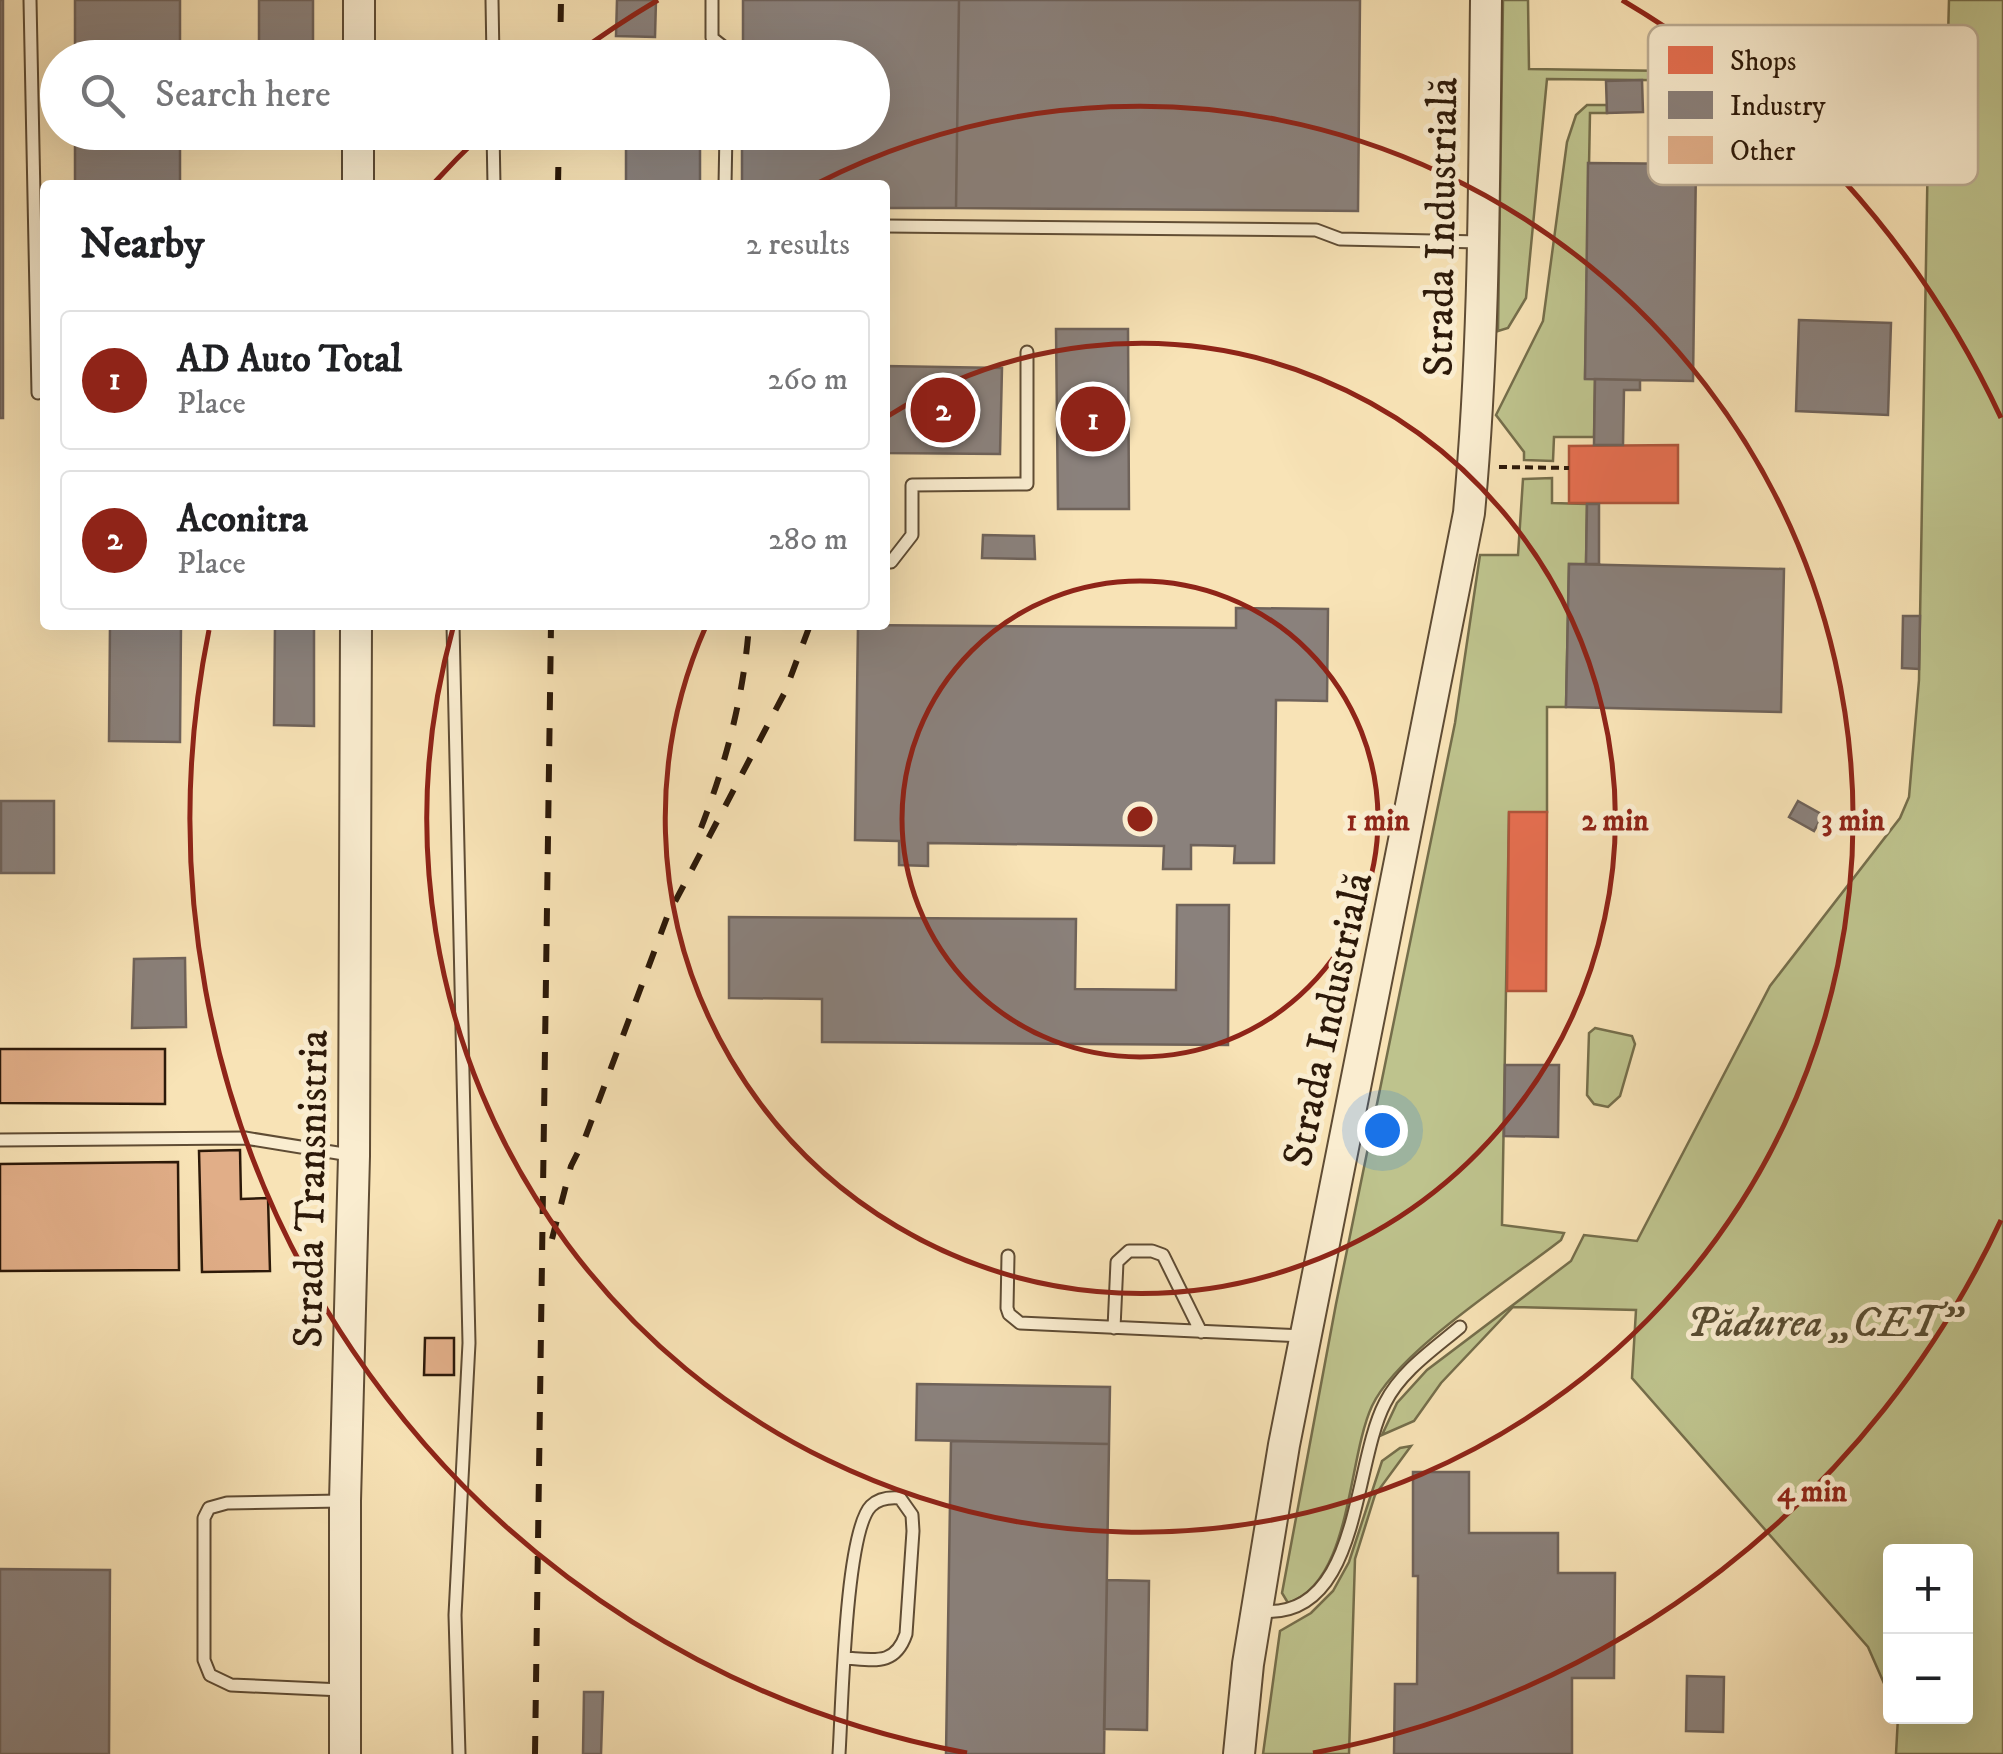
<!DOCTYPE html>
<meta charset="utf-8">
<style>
:root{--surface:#fff;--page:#f6f6f6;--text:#202124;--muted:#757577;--line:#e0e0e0;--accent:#8f2418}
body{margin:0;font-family:"IM FELL DW Pica",serif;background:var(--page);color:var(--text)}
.controls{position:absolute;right:30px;bottom:30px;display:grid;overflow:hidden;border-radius:10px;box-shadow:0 10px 40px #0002}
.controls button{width:90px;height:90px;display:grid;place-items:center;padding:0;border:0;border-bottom:2px solid var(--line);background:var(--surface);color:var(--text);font:50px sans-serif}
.you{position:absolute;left:1382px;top:1130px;width:35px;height:35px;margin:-25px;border:8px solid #fff;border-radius:50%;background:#1a73e8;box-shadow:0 0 0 15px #1a73e833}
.badge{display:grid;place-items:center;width:65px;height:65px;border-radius:50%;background:var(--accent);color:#fff;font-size:32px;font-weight:700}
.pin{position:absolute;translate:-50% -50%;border:5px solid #fff;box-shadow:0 2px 10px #0006}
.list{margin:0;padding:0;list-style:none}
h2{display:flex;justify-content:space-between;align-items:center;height:130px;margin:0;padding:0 40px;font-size:42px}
h2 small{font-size:32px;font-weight:400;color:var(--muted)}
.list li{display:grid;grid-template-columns:65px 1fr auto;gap:30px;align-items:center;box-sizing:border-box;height:140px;margin:0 20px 20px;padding:0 20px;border:2px solid var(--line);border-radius:10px}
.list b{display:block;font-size:38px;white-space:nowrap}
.list p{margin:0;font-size:32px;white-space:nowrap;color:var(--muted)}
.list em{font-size:32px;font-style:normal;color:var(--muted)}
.icon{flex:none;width:55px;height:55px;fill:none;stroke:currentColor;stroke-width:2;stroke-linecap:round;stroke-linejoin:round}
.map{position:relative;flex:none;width:2003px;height:1754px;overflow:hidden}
.search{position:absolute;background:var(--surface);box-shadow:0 10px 40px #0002;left:40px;top:40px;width:850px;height:110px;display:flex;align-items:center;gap:25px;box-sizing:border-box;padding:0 35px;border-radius:55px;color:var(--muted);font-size:38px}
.panel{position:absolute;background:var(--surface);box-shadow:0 10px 40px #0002;left:40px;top:180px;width:850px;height:450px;border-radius:10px}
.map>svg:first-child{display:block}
.green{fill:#bec38d;stroke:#756e4b;stroke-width:2.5}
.shops{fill:#e76f51;stroke:#af553b;stroke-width:2.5}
.industry{fill:#8a817c;stroke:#6e625a;stroke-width:2.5}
.building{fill:#e1ae88;stroke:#2c1909;stroke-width:2.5}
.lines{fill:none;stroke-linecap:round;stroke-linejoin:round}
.service-casing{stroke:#5f4c34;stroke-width:15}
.tertiary-casing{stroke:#5f4c34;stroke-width:34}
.path{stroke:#2c1909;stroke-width:4;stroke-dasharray:8 5;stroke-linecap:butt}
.service{stroke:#faedd0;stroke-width:11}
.tertiary{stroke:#faedd0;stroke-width:30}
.rail{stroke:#2c1909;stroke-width:6;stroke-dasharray:18 18;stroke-linecap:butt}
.ring{fill:none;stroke:#8f2418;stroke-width:5}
.labels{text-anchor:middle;stroke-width:10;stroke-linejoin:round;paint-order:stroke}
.street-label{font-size:42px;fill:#2c1909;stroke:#faedd0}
.park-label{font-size:42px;font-style:italic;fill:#584c31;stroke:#faedd0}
.key{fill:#faedd0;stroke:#bcad94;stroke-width:2.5}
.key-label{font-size:28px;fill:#2c1909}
.centre{fill:#8f2418;stroke:#faedd0;stroke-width:5}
.ring-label{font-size:30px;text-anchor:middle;font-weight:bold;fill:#8f2418;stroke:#faedd0;stroke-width:10;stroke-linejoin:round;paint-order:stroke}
</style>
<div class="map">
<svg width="2003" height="1754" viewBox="0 0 2003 1754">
<rect width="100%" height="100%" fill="#f8e3b6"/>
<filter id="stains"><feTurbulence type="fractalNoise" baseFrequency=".002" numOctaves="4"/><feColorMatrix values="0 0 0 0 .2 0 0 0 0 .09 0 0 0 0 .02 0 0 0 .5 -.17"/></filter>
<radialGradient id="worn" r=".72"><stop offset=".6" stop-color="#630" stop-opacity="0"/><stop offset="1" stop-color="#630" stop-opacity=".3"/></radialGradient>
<path class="green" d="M1503,0H1528L1529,69L1947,75L1949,0H2003V1754H1896L1898,1717L1966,1716V1552H1890V1697L1868,1647L1632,1378L1636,1310L1513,1307L1441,1383L1414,1421L1382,1435L1397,1403L1427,1370L1571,1261L1584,1235L1637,1241L1770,986L1900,818L1909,797L1919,680L1929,83L1547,79L1526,298L1508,328L1498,331Z
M1587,105H1607V113H1590L1585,378L1595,379L1594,437H1554L1553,461L1524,460V452L1496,415L1543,321L1567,142L1576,115Z
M1552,478V503L1587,504L1586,564H1569L1566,707H1547V812L1509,813L1502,1225L1564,1233L1561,1240C1510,1280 1398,1351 1372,1406C1347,1460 1352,1582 1288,1603L1282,1593L1336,1304L1455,723L1480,555H1518L1523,479Z
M1595,1028L1632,1036L1635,1044L1620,1096L1608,1107L1594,1104L1587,1095L1589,1033Z
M1411,1446L1375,1495L1355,1559L1349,1754H1263L1280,1631L1311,1613L1333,1591L1349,1562L1382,1461L1400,1448Z"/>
<path class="shops" d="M1678,445V503H1569V446Z
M1509,812H1547L1546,991H1507Z"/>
<path class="industry" d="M0,0H3V418H0Z
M75,0H180V58H75Z
M259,0H313V58H259Z
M617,0H656L655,37L616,36Z
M743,0H959L956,208H885V185H742V132H872V58H743Z
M959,0H1360L1358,211L956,208Z
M1642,80L1643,112L1607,113L1606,81Z
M75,132H180V185H75Z
M626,132H700V185H626Z
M1588,163L1696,164L1693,381L1585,379Z
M1799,320L1891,323L1888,415L1796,411Z
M1056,329H1128L1129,509H1058Z
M885,366L1002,368L1000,454L885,453Z
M1595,379L1640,380V390H1624L1623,445H1594Z
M1587,504H1599V564H1586Z
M983,535L1034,536L1035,559L982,558Z
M1569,564L1784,569L1781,712L1566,707Z
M1236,608L1328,609L1327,701L1276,700L1274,863H1234L1235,846L1191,845V869H1163L1164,846L928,843V866L899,865V841L855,840L858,625L1236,628Z
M1903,616H1920L1919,669L1902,668Z
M110,625H181L180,742L109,741Z
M275,625H314V726L274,725Z
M1,801H54V873H1Z
M1798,801L1823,815L1814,831L1789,817Z
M1177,905H1229L1228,1045L822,1042V999L729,998V917L1076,919L1075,989L1176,990Z
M185,958L186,1027L132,1028L134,959Z
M1505,1065H1559L1558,1137L1504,1136Z
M917,1384L1110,1387L1109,1444L916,1440Z
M951,1441L1109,1444L1104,1754H946Z
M1413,1472H1469V1533H1558V1573H1615L1614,1678H1572V1754H1394L1395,1684H1417L1418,1576H1413Z
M0,1569L110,1570L109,1754H0Z
M1107,1580L1149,1581L1147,1730L1104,1729Z
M1687,1676L1724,1677L1723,1732L1686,1731Z
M584,1692H603L601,1754H583Z"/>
<path class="building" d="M0,1049H165V1104L0,1103Z
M240,1150L241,1199L268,1198L270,1271L202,1272L199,1151Z
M178,1162L179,1270L0,1271V1164Z
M425,1338H454V1375H424Z"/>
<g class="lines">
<defs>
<path id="service" d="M30,0L38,393
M492,0L493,58
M712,0V38L726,49V58
M493,132L494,185
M725,185L726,132
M885,226L1316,230L1340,239L1481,242
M885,562H891L912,535V485L1027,484V352
M453,625L469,1343L455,1615L459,1754
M0,1140L245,1138L350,1155
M1008,1256L1007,1308L1009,1314L1020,1323L1304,1336
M1114,1328L1117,1262L1129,1251H1152L1163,1255L1201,1332
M341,1501L227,1503L209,1508L204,1518V1660L210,1675L231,1685L342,1690
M1259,1611C1361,1622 1352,1466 1385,1403C1401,1371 1434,1349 1460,1327
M839,1754C842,1710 845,1532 871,1506C879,1498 889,1497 900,1498L912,1515L913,1531L906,1634C895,1666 875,1660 845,1658"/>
<path id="tertiary" d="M359,58V0
M358,185V132
M345,1754V1501L354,1156L356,625
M1239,1754L1248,1664L1284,1445L1469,513C1485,342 1484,171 1486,0"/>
</defs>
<use href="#service" class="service-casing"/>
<use href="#tertiary" class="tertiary-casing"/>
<path class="path" d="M1499,467L1569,468"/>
<use href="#service" class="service"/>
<use href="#tertiary" class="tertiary"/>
<path class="rail" d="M560,58L561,0
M558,185L559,132
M701,828C726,763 744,695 749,625
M552,1239L571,1166L585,1138L667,917L785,692L810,625
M535,1754L551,625"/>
</g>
<g class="ring">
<circle cx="1140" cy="819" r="238"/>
<path d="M888 416A475 475 0 1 1 706 626"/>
<path d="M816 184A713 713 0 1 1 453 628"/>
<path d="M2001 1220A950 950 0 0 1 1313 1753M967 1753A950 950 0 0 1 209 630M434 183A950 950 0 0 1 480 136M575 55A950 950 0 0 1 658 0M1622 0A950 950 0 0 1 2001 418"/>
</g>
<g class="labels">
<g class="street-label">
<text transform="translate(1439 227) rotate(-89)" y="15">Strada Industrială</text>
<text transform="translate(1326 1019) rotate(-78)" y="15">Strada Industrială</text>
<text transform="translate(309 1189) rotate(-89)" y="15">Strada Transnistria</text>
</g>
<g class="park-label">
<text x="1823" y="1336">Pădurea „CET”</text>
</g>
</g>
<rect x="1648" y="25" width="330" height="160" rx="15" class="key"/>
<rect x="1668" y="46" width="45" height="28" fill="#e76f51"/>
<rect x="1668" y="91" width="45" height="28" fill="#8a817c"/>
<rect x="1668" y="136" width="45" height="28" fill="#e1ae88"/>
<g class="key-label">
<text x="1730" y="70">Shops</text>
<text x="1730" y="115">Industry</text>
<text x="1730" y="160">Other</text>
</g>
<circle cx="1140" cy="819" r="15" class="centre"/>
<g class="ring-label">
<text x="1378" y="830">1 min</text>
<text x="1615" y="830">2 min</text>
<text x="1853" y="830">3 min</text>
<text x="1812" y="1501">4 min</text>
</g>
<rect width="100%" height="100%" filter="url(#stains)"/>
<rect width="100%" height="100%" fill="url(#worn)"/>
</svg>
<div class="controls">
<button>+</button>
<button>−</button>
</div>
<div class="you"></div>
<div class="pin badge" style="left:1093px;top:419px">1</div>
<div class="pin badge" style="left:943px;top:410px">2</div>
<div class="search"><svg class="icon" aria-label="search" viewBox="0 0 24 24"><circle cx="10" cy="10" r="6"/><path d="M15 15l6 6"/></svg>Search here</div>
<section class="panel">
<h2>Nearby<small>2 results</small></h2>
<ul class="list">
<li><span class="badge">1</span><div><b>AD Auto Total</b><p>Place</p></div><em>260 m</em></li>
<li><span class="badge">2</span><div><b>Aconitra</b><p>Place</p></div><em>280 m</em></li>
</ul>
</section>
</div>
